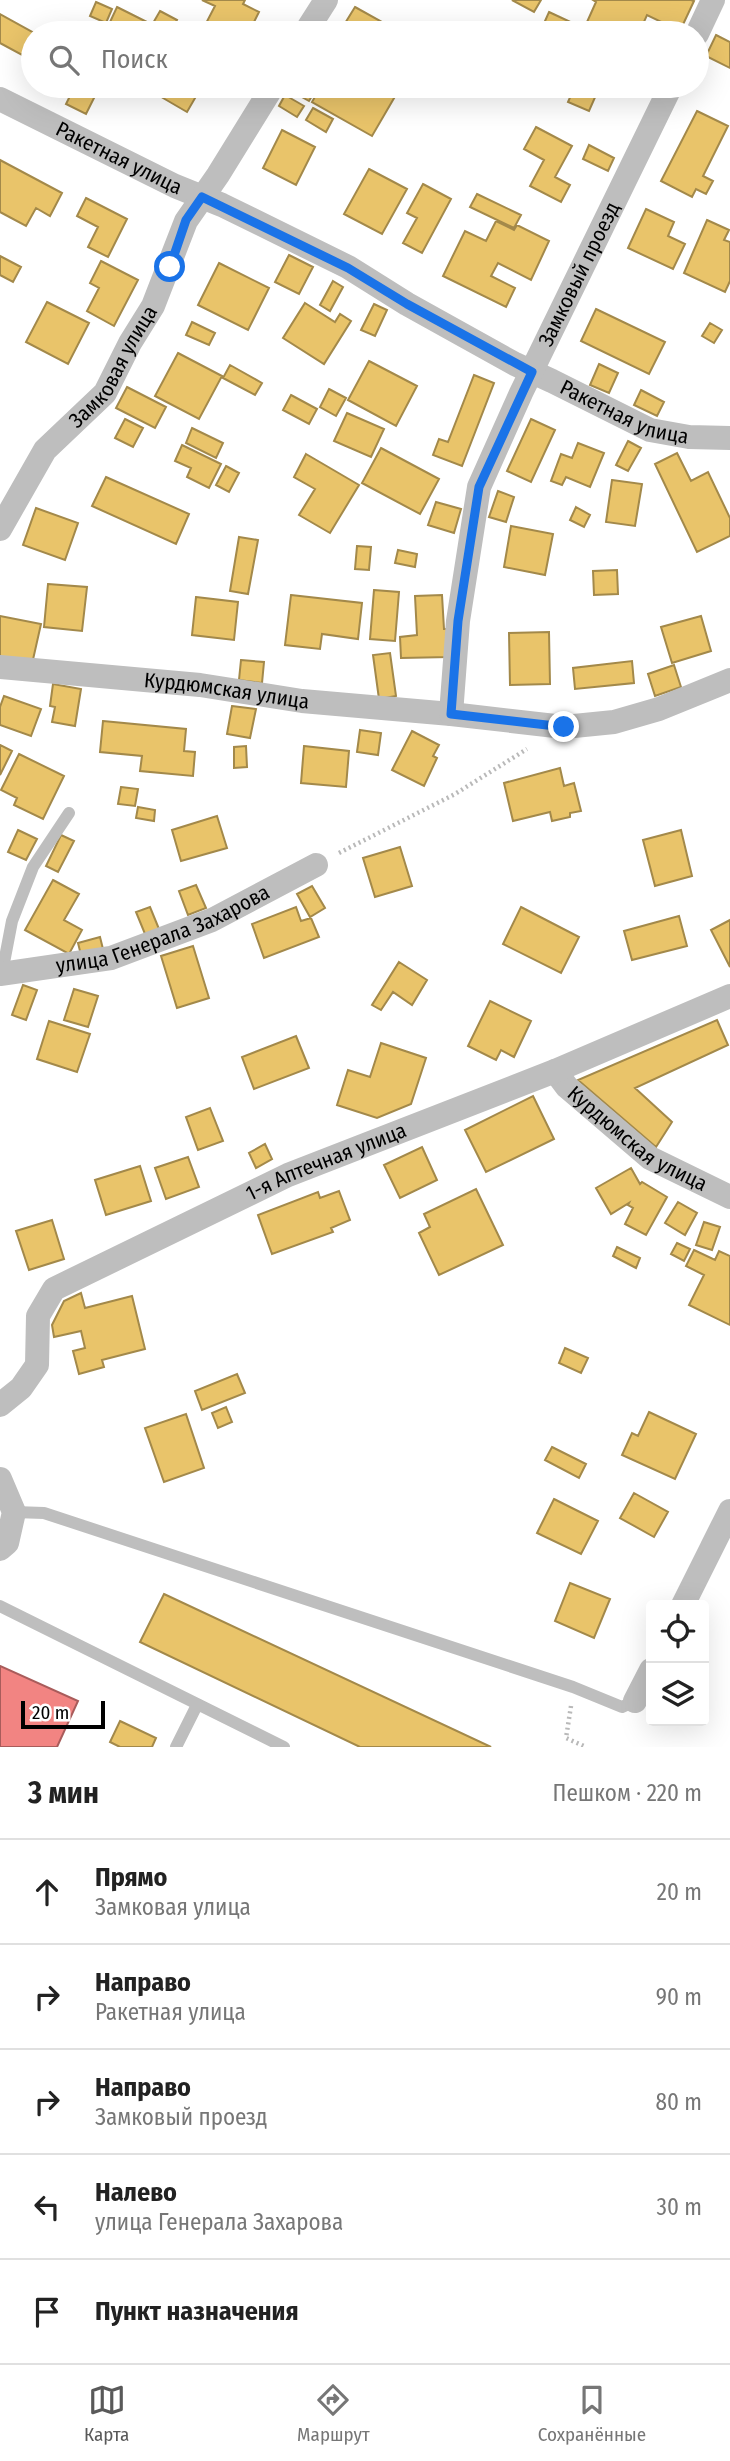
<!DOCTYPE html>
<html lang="ru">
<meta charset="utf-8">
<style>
:root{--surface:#fff;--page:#f6f6f6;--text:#222;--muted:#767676;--line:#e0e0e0;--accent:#595959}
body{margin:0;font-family:"Fira Sans Condensed",sans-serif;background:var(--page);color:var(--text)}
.controls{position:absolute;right:21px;bottom:21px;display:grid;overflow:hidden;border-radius:7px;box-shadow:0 7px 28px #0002}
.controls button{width:63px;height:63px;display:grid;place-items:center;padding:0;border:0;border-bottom:2px solid var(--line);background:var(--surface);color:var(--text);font:35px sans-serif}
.scale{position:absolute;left:21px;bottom:18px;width:84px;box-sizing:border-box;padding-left:7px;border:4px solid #000;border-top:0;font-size:19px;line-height:24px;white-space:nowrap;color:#000;-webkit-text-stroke:5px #fff;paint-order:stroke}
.stop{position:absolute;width:21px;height:21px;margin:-16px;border:5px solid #1a73e8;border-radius:50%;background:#fff}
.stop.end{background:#1a73e8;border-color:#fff;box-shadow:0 2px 7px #0008}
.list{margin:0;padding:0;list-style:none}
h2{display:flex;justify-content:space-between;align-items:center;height:91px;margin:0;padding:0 28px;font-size:30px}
h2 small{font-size:23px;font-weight:400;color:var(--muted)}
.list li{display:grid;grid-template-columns:46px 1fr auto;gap:21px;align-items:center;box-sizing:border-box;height:105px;padding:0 28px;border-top:2px solid var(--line)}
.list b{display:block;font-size:26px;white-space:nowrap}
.list p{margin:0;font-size:23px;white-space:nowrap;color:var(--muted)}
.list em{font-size:23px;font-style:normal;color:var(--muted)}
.icon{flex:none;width:38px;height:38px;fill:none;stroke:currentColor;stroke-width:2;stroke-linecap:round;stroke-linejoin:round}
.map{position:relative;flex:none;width:730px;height:1747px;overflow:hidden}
.search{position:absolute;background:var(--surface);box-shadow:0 7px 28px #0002;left:21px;right:21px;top:21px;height:77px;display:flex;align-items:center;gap:18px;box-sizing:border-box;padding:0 24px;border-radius:38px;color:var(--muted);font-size:26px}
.sheet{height:616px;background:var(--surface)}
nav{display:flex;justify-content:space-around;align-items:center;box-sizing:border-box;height:98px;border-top:2px solid var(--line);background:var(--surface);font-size:19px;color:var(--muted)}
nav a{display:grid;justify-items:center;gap:4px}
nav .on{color:var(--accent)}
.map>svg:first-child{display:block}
.homes{fill:#e9c46a;stroke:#a3894a;stroke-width:2}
.health{fill:#f28482;stroke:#a95c5b;stroke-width:2}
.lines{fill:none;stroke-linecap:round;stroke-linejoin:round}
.path{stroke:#b9b9b9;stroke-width:4.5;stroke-dasharray:2 3.5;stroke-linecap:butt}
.lane{stroke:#bebebe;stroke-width:12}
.street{stroke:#bebebe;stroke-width:24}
.route{stroke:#1a73e8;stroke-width:9}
.labels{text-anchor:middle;stroke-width:7;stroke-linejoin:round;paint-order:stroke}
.street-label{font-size:21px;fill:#000;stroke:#fff}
</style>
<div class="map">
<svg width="730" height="1747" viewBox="0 0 730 1747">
<rect width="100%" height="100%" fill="#fff"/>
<path class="homes" d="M202,0H245L243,4L259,12L249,32L233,23L228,33H201L215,6Z
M512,0H541L534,12Z
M593,0H691L694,1L680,31L647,15L639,33H588L583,31L596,2Z
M96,2L112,9L106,23L90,16Z
M117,7L147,22L142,33H132L110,22Z
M355,7L384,23L378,33H339Z
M160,11L177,20L170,33H155L149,30Z
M549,12L577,25L574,33H549L541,30Z
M0,14L34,33L22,55L0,43Z
M716,35L730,42V68L706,56Z
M75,86H100L86,114L66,104Z
M154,86H202L187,112L151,91Z
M287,86H318L309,101L286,88Z
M321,86H386L397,93L372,136L312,102Z
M575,86H600L589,111L568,102Z
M285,95L304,106L297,117L279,106Z
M313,108L333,119L326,132L306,120Z
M697,111L728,126L703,176L713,181L706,194L696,189L692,197L661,181Z
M536,127L572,146L555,177L570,185L561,202L530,186L544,160L524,149Z
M282,130L315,147L296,185L263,168Z
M589,145L614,158L608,171L583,159Z
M0,160L62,193L50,216L36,208L26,226L0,212Z
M369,169L407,189L382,234L344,214Z
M423,184L451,199L422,253L403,243L417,218L407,213Z
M477,194L521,215L514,228L470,207Z
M86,198L127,219L108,257L88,247L98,227L77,216Z
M646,209L674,222L668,236L685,244L673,269L628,248Z
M707,220L729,230L724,240L730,242V281L725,292L684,273Z
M496,221L514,230L517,225L549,241L531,280L498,263L491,276L515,288L506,307L443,276L465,231L486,241Z
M289,255L313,267L299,294L275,282Z
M0,256L21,267L13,282L0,275Z
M101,261L138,280L114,326L87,311L99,288L90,283Z
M219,263L269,288L248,330L198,305Z
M333,281L343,287L330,311L320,305Z
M47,302L89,323L68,364L26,342Z
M305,303L335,322L340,314L351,321L324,364L283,338Z
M374,304L387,310L375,336L361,330Z
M596,309L665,342L649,374L581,341Z
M192,322L215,333L209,345L186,335Z
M710,323L722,330L714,343L702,336Z
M178,353L222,376L199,419L155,396Z
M369,361L417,386L396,426L348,400Z
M599,364L618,373L609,393L590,385Z
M230,365L262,383L255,395L223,378Z
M474,375L494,383L462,466L433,455L439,439L448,442Z
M127,387L166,407L155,428L116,408Z
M329,389L346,398L336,416L320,407Z
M641,390L664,402L657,416L634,405Z
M291,395L317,409L309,424L283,410Z
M347,413L384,429L371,457L334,441Z
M125,419L143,428L133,447L115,438Z
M531,419L555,430L531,482L507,471Z
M192,428L223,443L216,458L186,443Z
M628,441L641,448L628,471L616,465Z
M578,443L604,453L590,487L566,477L562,485L551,481L561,454L572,458Z
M182,445L221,464L209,488L187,477L191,468L175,461Z
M381,448L439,479L420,514L362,483Z
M677,453L691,481L708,472L730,518V536L697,552L655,464Z
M306,454L359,485L330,533L299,515L315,489L294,477Z
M226,466L239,473L229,492L216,485Z
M106,477L189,514L176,544L92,506Z
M612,480L642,484L635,526L606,522Z
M498,491L514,497L506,522L489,517Z
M436,502L461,509L454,533L428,525Z
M576,507L590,515L584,527L570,520Z
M36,508L78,523L65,560L23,545Z
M511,526L553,534L545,575L504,567Z
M239,537L258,540L248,594L230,591Z
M357,546L371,547L369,570L355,569Z
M398,550L417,554L415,567L395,563Z
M617,570L618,594L594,595L593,571Z
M48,584L87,587L82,631L44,627Z
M374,590L399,592L395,641L370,639Z
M291,595L362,603L358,639L322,634L320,649L285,645Z
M442,595L444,629H448L449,657L401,658L400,637L417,635L415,596Z
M196,597L238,602L234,640L192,635Z
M0,616L41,624L32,664L0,657Z
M701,616L711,651L672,663L661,627Z
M549,632L550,684L510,685L509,633Z
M390,653L396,696L379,699L373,655Z
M241,660L264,662L262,683L239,680Z
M632,661L634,683L575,689L573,668Z
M674,665L681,687L655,696L648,674Z
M53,684L81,689L75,726L52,722L55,707L50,706Z
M4,696L41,709L31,736L0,725V707Z
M232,706L256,709L250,738L227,734Z
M103,721L186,729L184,751L195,752L193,776L140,771L142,756L100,752Z
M360,730L381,733L378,755L357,752Z
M412,731L439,745L433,756L437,758L424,786L392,770Z
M0,745L12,751L0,775Z
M246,746L247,767L234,768V747Z
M304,746L349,751L346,787L301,783Z
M19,754L64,776L43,819L14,805L17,798L1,790Z
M560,768L564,786L574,783L581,811L570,813V817L552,821L550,812L513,821L504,783Z
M121,787L138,789L135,806L118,804Z
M138,807L155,810L154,821L136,818Z
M217,816L227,848L181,861L172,830Z
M18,830L37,839L26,860L8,852Z
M681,830L692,876L655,886L643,840Z
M61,835L74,841L58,872L46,866Z
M400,847L412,886L375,897L363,858Z
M53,880L79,894L64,920L82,930L69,954L25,930Z
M196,885L206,908L188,915L179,891Z
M312,886L325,908L310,917L297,894Z
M150,907L159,929L145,934L136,912Z
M296,907L301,921L311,918L319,937L264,958L252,924Z
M521,907L579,937L561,973L503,944Z
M679,916L687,946L632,960L624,931Z
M730,920V967L711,930Z
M100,937L103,949L81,955L78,943Z
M193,946L209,998L177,1008L161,956Z
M399,962L427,980L412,1005L393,992L381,1010L372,1005Z
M23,985L37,990L26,1020L12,1015Z
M74,989L98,996L88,1027L64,1020Z
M490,1001L531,1021L514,1057L501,1050L496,1060L468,1046Z
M717,1020L728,1045L635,1088L672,1122L656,1147L578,1080Z
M49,1021L90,1034L77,1072L37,1059Z
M296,1036L309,1068L254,1089L242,1057Z
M381,1043L426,1058L411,1104L377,1118L337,1105L348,1070L370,1077Z
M533,1096L554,1139L486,1172L465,1130Z
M210,1108L223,1141L198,1150L186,1117Z
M265,1144L272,1159L256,1168L249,1153Z
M422,1147L437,1180L400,1198L384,1165Z
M188,1157L199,1187L166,1199L155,1168Z
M140,1166L151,1201L106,1215L95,1180Z
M631,1168L640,1184L642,1182L667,1197L646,1235L625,1224L633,1208L628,1205L629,1203L611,1214L596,1188Z
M476,1189L503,1245L439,1275L419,1233L430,1227L424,1214Z
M339,1191L350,1220L331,1228L333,1232L272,1254L258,1215L318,1192L320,1198Z
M678,1202L697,1213L685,1235L665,1223Z
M52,1220L64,1259L29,1270L16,1231Z
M704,1222L720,1227L712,1250L696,1245Z
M677,1243L690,1249L684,1261L671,1254Z
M617,1247L640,1258L636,1268L613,1256Z
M694,1250L715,1260L719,1251L730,1256V1325L689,1305L704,1275L686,1266Z
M81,1293L85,1308L132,1296L145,1349L102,1360L104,1367L79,1374L73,1351L85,1348L81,1331L54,1337L52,1325L64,1301Z
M565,1348L588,1358L581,1373L559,1363Z
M237,1374L245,1393L202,1410L195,1391Z
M226,1407L232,1422L218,1428L212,1413Z
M649,1412L696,1434L675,1479L622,1455L632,1433L638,1436Z
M186,1414L204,1468L164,1482L145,1428Z
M552,1447L586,1464L579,1478L545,1460Z
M634,1493L668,1512L654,1537L620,1518Z
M554,1499L598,1521L581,1554L537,1533Z
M570,1583L610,1599L594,1638L555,1621Z
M164,1594L491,1747H360L140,1642Z
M120,1721L156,1738L152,1747H120L110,1742Z"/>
<path class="health" d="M0,1666L78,1701L57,1747H0Z"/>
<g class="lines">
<path class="path" d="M339,853L455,794L527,749
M571,1706L566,1738L586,1747"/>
<path class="lane" d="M2,973L12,921L33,867L69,813
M14,1512L44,1513L573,1687L622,1707L635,1701
M0,1606L284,1747
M176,1747L197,1705"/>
<g class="street">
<path d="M305,33L326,0"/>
<path d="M697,34L713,0"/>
<path id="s1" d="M0,99L175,186L222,205L348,267L407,304L515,364L552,381L650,430L689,437L730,438"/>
<path id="s2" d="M0,529L45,450L105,393L130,343L153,306L186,221L218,175L273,86"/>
<path id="s3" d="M0,667L200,685L302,701L451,714L564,727L614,722L659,709L730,680"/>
<path id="s4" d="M451,714L458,621L479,487L521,393L671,86"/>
<path id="s5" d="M0,974L111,958L212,920L316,865"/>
<path id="s6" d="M555,1071L567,1087L650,1158L730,1197"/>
<path id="s7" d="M0,1405L21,1388L37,1365L38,1316L54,1289L288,1175L555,1071L730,996"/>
<path d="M0,1479L14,1512L7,1543L0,1549"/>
<path d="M683,1605L730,1511"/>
<path d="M635,1701L651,1670"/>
</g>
</g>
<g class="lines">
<path class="route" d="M170,267L186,220L202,197L348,268L407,304L532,372L479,487L458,621L451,714L564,727"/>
</g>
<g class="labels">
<g class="street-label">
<text dy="7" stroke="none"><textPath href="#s1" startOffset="133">Ракетная улица</textPath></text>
<text dy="7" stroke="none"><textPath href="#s4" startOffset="464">Замковый проезд</textPath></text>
<text dy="7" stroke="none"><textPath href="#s2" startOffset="200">Замковая улица</textPath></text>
<text dy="7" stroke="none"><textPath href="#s1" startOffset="700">Ракетная улица</textPath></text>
<text dy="7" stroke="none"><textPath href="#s3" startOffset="228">Курдюмская улица</textPath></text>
<text dy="7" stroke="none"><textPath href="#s5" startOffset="170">улица Генерала Захарова</textPath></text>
<text dy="7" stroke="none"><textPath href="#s6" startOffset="108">Курдюмская улица</textPath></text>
<text dy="7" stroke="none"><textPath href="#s7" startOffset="436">1-я Аптечная улица</textPath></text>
</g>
</g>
</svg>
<div class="controls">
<button><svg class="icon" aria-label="locate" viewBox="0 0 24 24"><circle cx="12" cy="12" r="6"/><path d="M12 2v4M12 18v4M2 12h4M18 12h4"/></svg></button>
<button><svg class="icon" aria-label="layers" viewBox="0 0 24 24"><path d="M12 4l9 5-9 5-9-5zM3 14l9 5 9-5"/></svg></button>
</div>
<div class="scale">20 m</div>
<div class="stop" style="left:170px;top:267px"></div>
<div class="stop end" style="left:564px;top:727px"></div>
<div class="search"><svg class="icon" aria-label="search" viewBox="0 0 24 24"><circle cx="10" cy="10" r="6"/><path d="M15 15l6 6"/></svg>Поиск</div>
</div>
<section class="sheet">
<h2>3 мин<small>Пешком · 220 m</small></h2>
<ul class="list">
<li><svg class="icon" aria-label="ahead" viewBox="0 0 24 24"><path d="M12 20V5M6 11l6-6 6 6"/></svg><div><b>Прямо</b><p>Замковая улица</p></div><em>20 m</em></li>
<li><svg class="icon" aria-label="right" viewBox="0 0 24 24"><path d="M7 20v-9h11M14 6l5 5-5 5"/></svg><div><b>Направо</b><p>Ракетная улица</p></div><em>90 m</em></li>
<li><svg class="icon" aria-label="right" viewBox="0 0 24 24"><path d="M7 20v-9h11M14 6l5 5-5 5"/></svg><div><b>Направо</b><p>Замковый проезд</p></div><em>80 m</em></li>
<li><svg class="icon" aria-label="left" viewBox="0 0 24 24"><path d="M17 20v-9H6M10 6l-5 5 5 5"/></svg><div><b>Налево</b><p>улица Генерала Захарова</p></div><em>30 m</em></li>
<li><svg class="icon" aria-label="arrive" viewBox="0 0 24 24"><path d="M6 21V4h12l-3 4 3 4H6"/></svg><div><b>Пункт назначения</b></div></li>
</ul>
</section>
<nav>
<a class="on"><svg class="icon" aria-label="map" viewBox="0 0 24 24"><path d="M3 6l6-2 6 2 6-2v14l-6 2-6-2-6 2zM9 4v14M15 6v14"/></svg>Карта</a>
<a><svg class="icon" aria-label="directions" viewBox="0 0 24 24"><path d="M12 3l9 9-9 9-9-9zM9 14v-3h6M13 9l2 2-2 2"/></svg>Маршрут</a>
<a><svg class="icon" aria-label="saved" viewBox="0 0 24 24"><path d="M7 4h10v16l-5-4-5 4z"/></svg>Сохранённые</a>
</nav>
